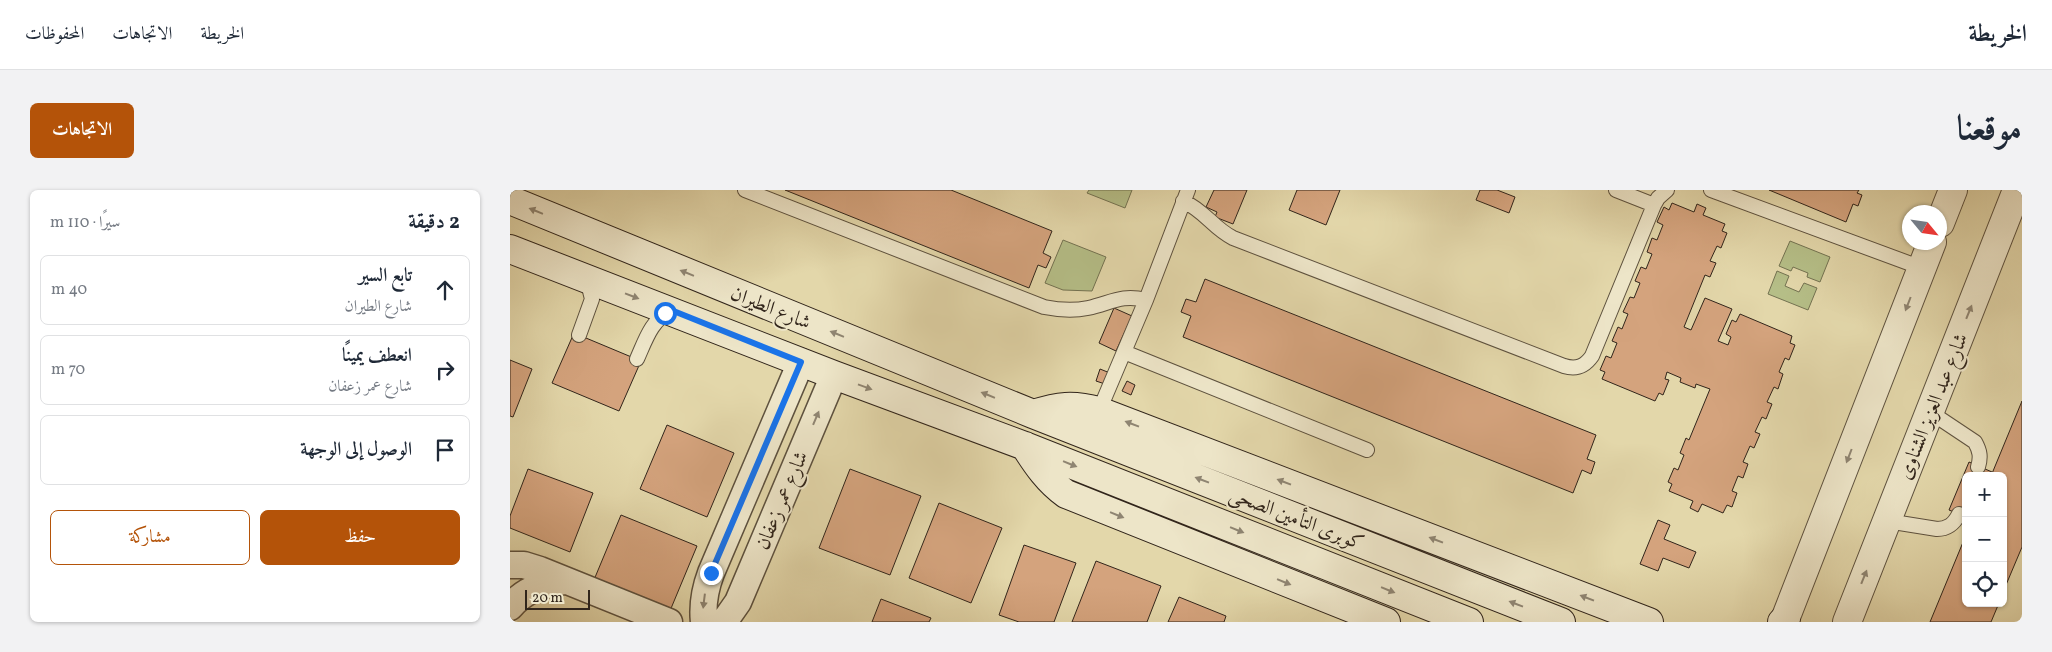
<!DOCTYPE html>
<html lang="ar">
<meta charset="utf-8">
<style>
:root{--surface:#fff;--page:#f2f2f3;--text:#1f2937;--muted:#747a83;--line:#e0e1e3;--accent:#b45309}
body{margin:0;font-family:Vollkorn,Amiri,serif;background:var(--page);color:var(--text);direction:rtl}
.controls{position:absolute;right:15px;bottom:15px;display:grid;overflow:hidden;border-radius:8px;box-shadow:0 1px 4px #0004}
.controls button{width:45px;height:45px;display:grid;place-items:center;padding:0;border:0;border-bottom:1px solid var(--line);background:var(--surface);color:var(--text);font:25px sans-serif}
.compass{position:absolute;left:1392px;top:15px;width:45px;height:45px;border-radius:50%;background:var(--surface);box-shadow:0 1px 4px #0004;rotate:119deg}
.scale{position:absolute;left:15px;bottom:12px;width:65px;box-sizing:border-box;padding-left:5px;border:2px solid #31251b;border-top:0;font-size:14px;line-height:18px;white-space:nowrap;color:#31251b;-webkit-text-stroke:4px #ede5c8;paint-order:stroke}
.stop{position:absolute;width:15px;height:15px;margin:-11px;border:4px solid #1a73e8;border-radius:50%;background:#fff}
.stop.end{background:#1a73e8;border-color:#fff;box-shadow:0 1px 5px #0008}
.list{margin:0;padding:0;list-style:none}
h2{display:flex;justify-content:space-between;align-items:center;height:65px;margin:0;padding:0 20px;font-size:21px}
h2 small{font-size:16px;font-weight:400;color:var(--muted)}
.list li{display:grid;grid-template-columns:32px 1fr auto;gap:15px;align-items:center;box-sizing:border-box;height:70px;margin:0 10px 10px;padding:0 10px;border:1px solid var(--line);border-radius:8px}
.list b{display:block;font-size:19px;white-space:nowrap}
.list p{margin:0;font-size:16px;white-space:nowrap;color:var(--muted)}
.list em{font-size:16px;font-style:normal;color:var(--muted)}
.actions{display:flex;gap:10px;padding:15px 20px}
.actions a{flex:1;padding:11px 0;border:1px solid var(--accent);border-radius:8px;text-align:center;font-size:18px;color:var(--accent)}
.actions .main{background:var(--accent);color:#fff}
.icon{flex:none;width:28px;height:28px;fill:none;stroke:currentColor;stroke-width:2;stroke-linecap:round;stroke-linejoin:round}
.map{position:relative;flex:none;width:1512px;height:432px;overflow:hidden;direction:ltr;border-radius:8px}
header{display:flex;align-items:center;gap:30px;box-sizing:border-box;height:70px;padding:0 25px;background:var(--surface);border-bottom:1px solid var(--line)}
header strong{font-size:24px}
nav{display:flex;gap:28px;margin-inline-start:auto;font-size:18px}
.intro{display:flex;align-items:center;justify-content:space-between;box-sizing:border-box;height:120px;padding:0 30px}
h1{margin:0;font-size:35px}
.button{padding:12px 22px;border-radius:8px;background:var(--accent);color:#fff;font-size:18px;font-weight:700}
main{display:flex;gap:30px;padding:0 30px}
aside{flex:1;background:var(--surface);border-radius:8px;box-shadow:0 1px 4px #0004}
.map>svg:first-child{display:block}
.green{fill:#b5be87;stroke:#737251}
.building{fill:#d4a37d;stroke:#31251b}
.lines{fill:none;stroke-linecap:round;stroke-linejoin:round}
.service-casing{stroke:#5e523f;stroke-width:16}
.minor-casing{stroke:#5e523f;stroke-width:29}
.tertiary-casing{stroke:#5e523f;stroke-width:30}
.secondary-casing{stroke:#31251b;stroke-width:30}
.service{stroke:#ede5c8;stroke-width:14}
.minor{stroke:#ede5c8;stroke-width:26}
.tertiary{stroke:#ede5c8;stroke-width:28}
.secondary{stroke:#ede5c8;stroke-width:28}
.oneway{fill:#8f8572}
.route{stroke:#1a73e8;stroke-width:6}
.labels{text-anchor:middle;stroke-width:4;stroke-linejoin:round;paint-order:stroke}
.street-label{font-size:20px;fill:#31251b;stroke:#ede5c8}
</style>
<header>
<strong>الخريطة</strong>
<nav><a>الخريطة</a><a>الاتجاهات</a><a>المحفوظات</a></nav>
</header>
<div class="intro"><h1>موقعنا</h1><a class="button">الاتجاهات</a></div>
<main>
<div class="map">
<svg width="1512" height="432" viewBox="0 0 1512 432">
<rect width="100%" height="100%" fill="#e3d7aa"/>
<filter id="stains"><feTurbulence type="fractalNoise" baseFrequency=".004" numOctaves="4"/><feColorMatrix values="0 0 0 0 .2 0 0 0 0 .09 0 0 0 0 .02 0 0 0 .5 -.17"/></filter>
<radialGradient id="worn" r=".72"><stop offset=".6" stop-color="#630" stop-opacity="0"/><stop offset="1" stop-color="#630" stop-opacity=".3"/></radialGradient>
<path class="green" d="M579,0H622L615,18L577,3Z
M553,50L596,67L582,101L553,100L535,93Z
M1280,51L1320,67L1310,92L1297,87L1298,83L1283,77L1281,81L1269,76Z
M1267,81L1279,86L1275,96L1289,102L1294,93L1307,98L1298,120L1258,104Z"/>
<path class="building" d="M275,0H441L542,41L533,63L541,67L536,78L528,75L519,98Z
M704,0H737L723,34L705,27L707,22L696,17Z
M787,0H830L816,35L779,20Z
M970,0H987L1005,7L999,23L966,10Z
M1259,0H1349L1347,3L1352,5L1348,16L1343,14L1336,32Z
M1162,13L1184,22L1187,14L1196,18L1193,25L1215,34L1212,41L1217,43L1211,58L1207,56L1200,71L1206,73L1200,87L1195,85L1174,137L1181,140L1195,108L1222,119L1208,151L1218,155L1221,147L1216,144L1222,130L1226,132L1230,124L1282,146L1280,153L1285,155L1279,170L1275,168L1269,182L1273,184L1268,199L1264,197L1257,212L1262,214L1256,229L1252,227L1245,242L1250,244L1244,258L1240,256L1233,272L1238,274L1233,288L1228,286L1222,301L1227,303L1222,317L1217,315L1213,323L1192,314L1188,322L1180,318L1183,311L1159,301L1162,294L1158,292L1164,278L1168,280L1174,265L1170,263L1176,248L1179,250L1200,199L1186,194L1185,198L1170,192L1171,188L1157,182L1155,189L1159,190L1153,205L1149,203L1145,211L1092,189L1095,182L1090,180L1096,166L1101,168L1107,153L1102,151L1108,137L1112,139L1118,124L1113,122L1120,107L1124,108L1130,93L1125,91L1131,77L1136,79L1142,64L1137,62L1142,48L1147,50L1153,35L1147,32L1154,17L1159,20Z
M695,89L1086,245L1077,269L1085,272L1081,284L1072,280L1063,303L673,147L681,126L671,122L676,109L686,112Z
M604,118L622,126L606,161L589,153Z
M64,143L131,171L109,221L42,193Z
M0,170L22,179L3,227L0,226Z
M590,179L600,183L595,194L586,191Z
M617,191L625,195L621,205L612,201Z
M1512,211V357L1493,402V286H1481Z
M157,235L224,263L197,327L130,299Z
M1459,272L1482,282L1481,286H1456V327L1439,320Z
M18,279L83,303L60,362L0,338V326Z
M340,279L411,306L380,385L309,358Z
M429,313L492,338L461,413L399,388Z
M111,325L187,356L157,428L81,397Z
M1148,330L1160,335L1154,349L1186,362L1179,378L1153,368L1148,381L1130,374Z
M1456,345V413H1489L1481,432H1420Z
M514,355L566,373L544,432H509L489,425Z
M586,371L651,396L637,432H562Z
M669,407L716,426L714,432H658Z
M371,409L421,428L419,432H362Z"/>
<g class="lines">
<defs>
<path id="service" d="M235,0L534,117C549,120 563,121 578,118C601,113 611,104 636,110
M1106,0L1144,15
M1201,0L1412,78
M673,11C695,21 703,38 723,48L1054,176C1067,180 1075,176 1082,166L1144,15L1148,8L1157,0
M69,145L82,109L77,89
M614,162L857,260
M127,169C136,149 141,131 161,120
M589,221L636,110L678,0
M1420,222L1465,252C1470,261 1471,267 1468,277
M1377,331L1427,339C1438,339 1444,334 1449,324"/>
<path id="minor" d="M0,375H14L30,380L159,432
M0,417C14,400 34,393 55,391
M194,432C192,414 195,399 201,383L291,172
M214,432L228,412L324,185"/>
<path id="tertiary" d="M1430,33L1443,0
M1274,432L1422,52
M1337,432L1507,0"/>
<path id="secondary" d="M0,10L523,224L1051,432
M0,59L324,185L515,256L959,432
M523,224C549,216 562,214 589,221L1139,432
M515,256C527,275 538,291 556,304L876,432
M1272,432L1276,428"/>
</defs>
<use href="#service" class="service-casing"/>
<use href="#minor" class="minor-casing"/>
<use href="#tertiary" class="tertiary-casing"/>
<use href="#secondary" class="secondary-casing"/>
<use href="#service" class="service"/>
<use href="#minor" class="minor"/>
<use href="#tertiary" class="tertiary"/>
<use href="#secondary" class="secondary"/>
</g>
<defs><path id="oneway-solid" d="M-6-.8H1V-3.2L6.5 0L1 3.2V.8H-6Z" transform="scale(1.25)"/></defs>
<g class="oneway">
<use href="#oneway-solid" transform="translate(26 21) rotate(-158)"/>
<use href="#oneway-solid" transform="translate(177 83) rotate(-158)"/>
<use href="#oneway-solid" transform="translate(122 106) rotate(21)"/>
<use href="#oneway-solid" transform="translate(1398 114) rotate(111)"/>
<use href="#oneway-solid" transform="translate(1459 122) rotate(-68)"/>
<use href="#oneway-solid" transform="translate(327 144) rotate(-158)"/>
<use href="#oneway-solid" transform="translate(355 197) rotate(20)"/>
<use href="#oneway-solid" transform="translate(478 205) rotate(-158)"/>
<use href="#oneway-solid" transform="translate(306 228) rotate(-67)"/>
<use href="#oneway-solid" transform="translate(622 234) rotate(-159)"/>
<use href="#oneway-solid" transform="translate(1339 266) rotate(111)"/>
<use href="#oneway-solid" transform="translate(560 274) rotate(22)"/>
<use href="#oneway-solid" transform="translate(692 290) rotate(-159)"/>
<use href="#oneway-solid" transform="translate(774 292) rotate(-159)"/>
<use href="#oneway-solid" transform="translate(607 325) rotate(22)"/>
<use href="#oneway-solid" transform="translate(727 340) rotate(22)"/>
<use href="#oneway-solid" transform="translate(926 350) rotate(-159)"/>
<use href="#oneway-solid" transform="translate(1354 387) rotate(-68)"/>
<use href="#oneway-solid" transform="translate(774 392) rotate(22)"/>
<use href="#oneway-solid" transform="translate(878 400) rotate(22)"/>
<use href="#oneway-solid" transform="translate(1077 408) rotate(-159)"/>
<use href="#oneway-solid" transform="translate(194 411) rotate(97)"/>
<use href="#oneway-solid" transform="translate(1006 414) rotate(-159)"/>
</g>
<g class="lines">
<path class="route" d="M155,123L161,120L291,172L201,383"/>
</g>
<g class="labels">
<g class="street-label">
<text transform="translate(261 117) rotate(22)" y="7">شارع الطيران</text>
<text transform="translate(1422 216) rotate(-68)" y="7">شارع عبد العزيز الشناوى</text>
<text transform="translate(271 310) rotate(-67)" y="7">شارع عمر زعفان</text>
<text transform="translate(787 328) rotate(21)" y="7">كوبرى التأمين الصحى</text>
</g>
</g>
<rect width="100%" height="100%" filter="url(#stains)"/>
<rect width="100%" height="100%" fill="url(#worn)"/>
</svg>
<div class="controls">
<button>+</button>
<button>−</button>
<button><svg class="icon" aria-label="locate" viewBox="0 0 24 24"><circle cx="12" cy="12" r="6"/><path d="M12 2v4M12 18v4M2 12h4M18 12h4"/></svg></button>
</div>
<svg class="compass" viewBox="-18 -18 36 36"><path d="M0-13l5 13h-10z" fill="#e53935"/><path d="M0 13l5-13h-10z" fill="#747a83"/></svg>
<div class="scale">20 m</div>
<div class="stop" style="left:155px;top:123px"></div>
<div class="stop end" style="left:201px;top:383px"></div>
</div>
<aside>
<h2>2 دقيقة<small>سيرًا · 110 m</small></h2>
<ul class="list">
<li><svg class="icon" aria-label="ahead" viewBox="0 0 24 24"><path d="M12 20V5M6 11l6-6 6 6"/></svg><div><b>تابع السير</b><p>شارع الطيران</p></div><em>40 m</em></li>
<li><svg class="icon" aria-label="right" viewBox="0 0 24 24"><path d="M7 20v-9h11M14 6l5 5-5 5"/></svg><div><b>انعطف يمينًا</b><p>شارع عمر زعفان</p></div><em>70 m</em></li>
<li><svg class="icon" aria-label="arrive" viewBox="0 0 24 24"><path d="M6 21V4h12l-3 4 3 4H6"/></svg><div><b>الوصول إلى الوجهة</b></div></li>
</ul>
<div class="actions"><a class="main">حفظ</a><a>مشاركة</a></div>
</aside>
</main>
